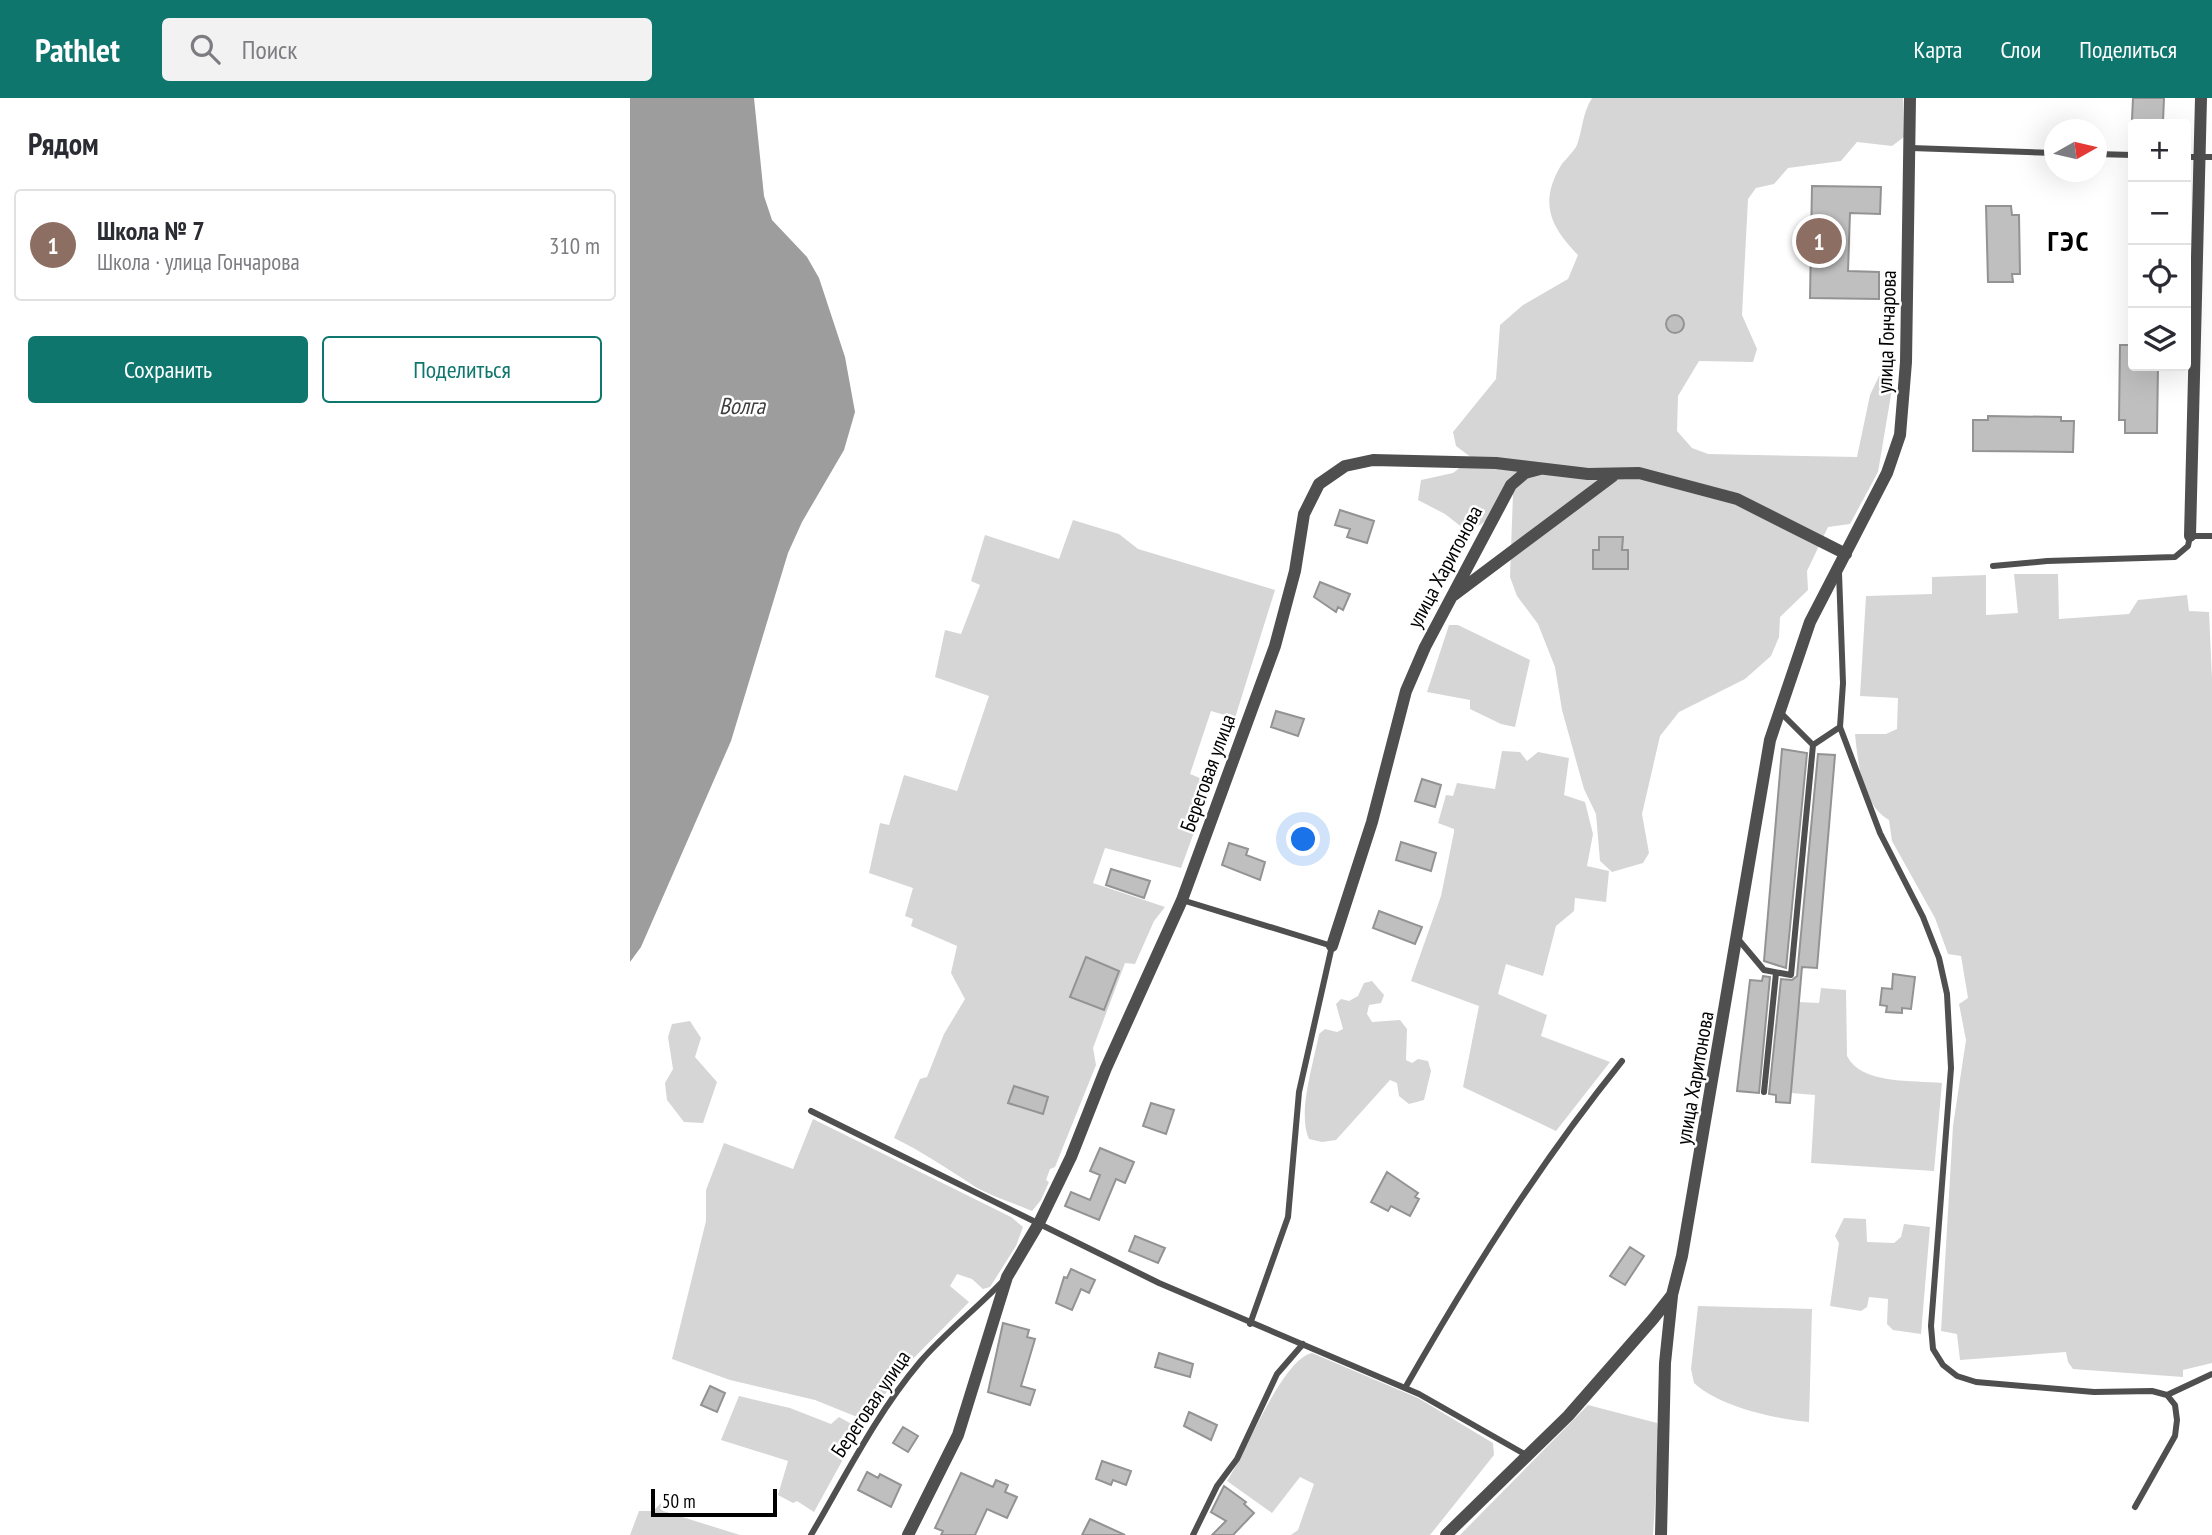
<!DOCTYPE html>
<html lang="ru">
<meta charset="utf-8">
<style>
:root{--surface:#fff;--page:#f2f2f3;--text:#2b2b33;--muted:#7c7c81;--line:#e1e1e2;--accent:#0f766e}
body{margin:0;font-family:"PT Sans Narrow",sans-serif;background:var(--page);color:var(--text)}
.controls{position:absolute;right:21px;top:21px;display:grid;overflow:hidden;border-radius:7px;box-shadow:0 7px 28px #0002}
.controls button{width:63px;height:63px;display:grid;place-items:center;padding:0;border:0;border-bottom:2px solid var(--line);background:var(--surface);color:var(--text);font:35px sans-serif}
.compass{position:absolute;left:1414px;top:21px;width:63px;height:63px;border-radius:50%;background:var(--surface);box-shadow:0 7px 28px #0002;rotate:82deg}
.scale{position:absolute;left:21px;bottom:18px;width:126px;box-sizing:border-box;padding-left:7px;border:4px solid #000;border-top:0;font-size:19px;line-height:24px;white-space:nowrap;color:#000;-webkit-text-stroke:5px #fff;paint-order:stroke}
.you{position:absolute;left:674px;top:742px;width:24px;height:24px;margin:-18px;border:5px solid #fff;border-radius:50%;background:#1a73e8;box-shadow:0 0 0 10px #1a73e833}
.badge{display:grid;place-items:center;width:46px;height:46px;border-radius:50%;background:var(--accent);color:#fff;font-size:23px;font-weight:700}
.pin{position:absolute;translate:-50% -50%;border:4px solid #fff;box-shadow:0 2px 7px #0006}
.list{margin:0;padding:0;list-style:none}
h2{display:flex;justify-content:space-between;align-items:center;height:91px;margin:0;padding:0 28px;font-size:30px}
h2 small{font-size:23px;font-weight:400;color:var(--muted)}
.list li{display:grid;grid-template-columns:46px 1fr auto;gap:21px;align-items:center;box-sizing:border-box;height:112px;margin:0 14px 14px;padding:0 14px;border:2px solid var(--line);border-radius:7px}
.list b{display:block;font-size:26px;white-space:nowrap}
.list p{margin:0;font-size:23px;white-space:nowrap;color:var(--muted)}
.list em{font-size:23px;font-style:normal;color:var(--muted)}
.actions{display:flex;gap:14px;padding:21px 28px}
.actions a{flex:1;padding:16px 0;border:2px solid var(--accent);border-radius:7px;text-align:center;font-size:24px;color:var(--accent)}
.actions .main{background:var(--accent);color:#fff}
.icon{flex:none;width:38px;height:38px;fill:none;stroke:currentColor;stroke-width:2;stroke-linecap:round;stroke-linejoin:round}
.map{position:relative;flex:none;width:1582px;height:1437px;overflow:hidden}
header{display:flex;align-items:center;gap:42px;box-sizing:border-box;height:98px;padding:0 35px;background:var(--accent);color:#fff}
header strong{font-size:33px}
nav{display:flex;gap:38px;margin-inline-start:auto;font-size:24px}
.search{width:490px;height:63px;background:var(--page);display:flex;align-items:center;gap:18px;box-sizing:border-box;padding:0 24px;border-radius:7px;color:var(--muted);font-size:26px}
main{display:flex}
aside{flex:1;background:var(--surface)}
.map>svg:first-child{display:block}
.green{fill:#d6d6d6}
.water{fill:#9d9d9d}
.building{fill:#bfbfbf;stroke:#939393;stroke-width:2}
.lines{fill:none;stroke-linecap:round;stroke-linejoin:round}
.service{stroke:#4f4f4f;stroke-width:6}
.minor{stroke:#4f4f4f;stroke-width:12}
.labels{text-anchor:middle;stroke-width:5;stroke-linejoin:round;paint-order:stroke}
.street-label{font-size:21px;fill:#000;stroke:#fff}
.water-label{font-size:23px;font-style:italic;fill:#3e3e3e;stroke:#fff}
.district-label{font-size:28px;font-weight:bold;letter-spacing:2px;fill:#000;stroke:#fff}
</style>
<header>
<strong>Pathlet</strong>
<div class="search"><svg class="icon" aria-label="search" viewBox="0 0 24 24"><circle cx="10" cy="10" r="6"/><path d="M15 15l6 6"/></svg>Поиск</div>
<nav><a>Карта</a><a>Слои</a><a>Поделиться</a></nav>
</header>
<main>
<aside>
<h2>Рядом<small></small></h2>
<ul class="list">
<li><span class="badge" style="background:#8d6e63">1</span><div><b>Школа № 7</b><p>Школа · улица Гончарова</p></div><em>310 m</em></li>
</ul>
<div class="actions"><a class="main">Сохранить</a><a>Поделиться</a></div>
</aside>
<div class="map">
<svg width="1582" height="1437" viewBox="0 0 1582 1437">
<rect width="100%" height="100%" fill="#fff"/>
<path class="green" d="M962,0H1273L1274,39L1262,48L1227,44L1211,63L1158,70L1144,86L1126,90L1118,101L1112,217L1127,251L1123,264L1069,263L1048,298L1047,333L1062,350L1078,356L1227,359L1240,297L1249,278H1258L1263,285L1248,374L1220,426L1198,429L1177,473L1178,492L1150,519L1149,539L1141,558L1115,581L1049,614L1030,638L1012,716L1019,755L1013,765L982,774L970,763L966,716L954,691L932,612L925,569L908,526L887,498L880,479L883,396L863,419L838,434L815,416L788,402L791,382L823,375L842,360L826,348L823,334L866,281L870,227L893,207L938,181L948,157C921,129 909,106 930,69C935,61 943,55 947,47C953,30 952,16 962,0Z
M443,422L489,436L508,451L645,492L605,620L581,613L560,676L582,685L551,770L475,750L463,785L535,809L524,823L505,866L495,865L463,950L466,967L425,1069L420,1071L416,1082L419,1084L411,1102L402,1113C382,1104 356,1097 338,1084C313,1068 291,1053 264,1040L290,981L297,979L314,936L335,901L321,875L327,848L281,828L283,821L275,818L283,790L239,775L250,725L259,727L274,677L327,693L359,598L305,579L315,532L331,536L350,487L341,483L355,437L429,461Z
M1384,476H1428L1429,521L1499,516L1508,502L1557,497L1559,513L1579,514L1582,581V1265L1553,1272V1279L1443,1271L1438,1264L1436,1254L1330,1262L1327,1236L1311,1233L1323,1028L1336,942L1329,906L1338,900L1331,858L1318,856L1305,820L1262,743L1259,722C1232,706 1228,666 1225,636H1256L1267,631L1268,600L1230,598L1236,498L1302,496V479L1356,477V517L1388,515Z
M819,527H828L900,562L885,629L871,626L840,611V602L797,594Z
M872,653L890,654L897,663L908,654L939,660L934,697L955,704L963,736L957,768L979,773L976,804L945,800L944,813L926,828L913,878L876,866L868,896L917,917L911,938L980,964L926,1033L833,989L849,908L781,883L811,798L824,734V731L808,725L816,697L823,698L827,685L865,691Z
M742,883L754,897L751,905L739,907L737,916L742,924L770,922L777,931L776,962L782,965L788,961L798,963L801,973L794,1002L779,1006L769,998L767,985L760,982L706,1042L692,1044L679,1041C667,1015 684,964 689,936L695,931L707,934L713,931L706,906L711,901L719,903L728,898L734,885Z
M1191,890L1216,892L1217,958C1231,987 1284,982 1312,985L1304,1073L1181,1065L1185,997L1161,995L1168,904L1189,905Z
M60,923L71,940L65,959L87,984L73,1025L54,1024L37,1002L35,985L43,971L38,939L42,926Z
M183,1021L381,1119L393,1129L386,1148L360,1189L353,1191L342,1181L327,1176L320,1188L339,1204L269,1275L240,1319L232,1321L185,1302L100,1282L42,1261L76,1123V1092L94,1045L163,1071Z
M1214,1120L1236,1121L1237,1144L1264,1145L1271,1139L1274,1126L1300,1129L1291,1236L1263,1232L1257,1226L1258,1201L1239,1199L1237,1209L1231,1213L1200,1208L1209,1145L1205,1138Z
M1068,1208L1182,1211L1179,1324C1143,1320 1092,1310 1064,1285L1061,1271Z
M682,1255L788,1300L863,1345L864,1357L800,1437H661L668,1432L684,1386L670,1379L642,1415L597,1383C616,1355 652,1261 682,1255Z
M109,1298L160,1310L201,1326L209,1319L227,1329L228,1334L184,1414L167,1403L163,1405L148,1397L158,1363L91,1342Z
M958,1307L1027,1325L1029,1342L1023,1437H830Z
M31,1405L33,1413L110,1437H0L9,1413H23Z"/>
<path class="water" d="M0,0H124L134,98L142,122L177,159L189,180L215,259L225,314L214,352L172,424L158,455L101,643L11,849L0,864Z"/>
<path class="building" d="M1503,0H1534L1533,23L1502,22Z
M1182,88L1251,89L1250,116L1220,115L1218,173L1249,174V201L1180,200Z
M1356,108H1381L1382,117H1389L1390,176H1382L1383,184H1358Z
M1036 226a9 9 0 1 1 18 0a9 9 0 1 1-18 0Z
M1490,247H1503V268H1528L1527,335H1495V322H1489Z
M1358,318L1431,319V323H1444L1443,354L1343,353V322H1358Z
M710,412L744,423L737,445L717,439L720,431L705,427Z
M969,439H993L992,452H998V471H963V452H969Z
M690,484L720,496L713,512L708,509L706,514L684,499Z
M646,613L674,621L668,638L641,629Z
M1152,651L1177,655L1156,870L1134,863Z
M1188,656L1205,657L1187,870L1172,869L1160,1005L1146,1004V997L1139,996L1151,881L1162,882L1167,878Z
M792,681L811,687L805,709L785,703Z
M771,744L806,755L801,773L766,762Z
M599,745L618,751L616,757L635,764L630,782L592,767Z
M481,771L520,783L514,800L476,787Z
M749,813L792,829L785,846L743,830Z
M456,859L489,873L474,912L440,899Z
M1263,876L1285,879L1281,911L1272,910V915L1256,914L1257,908L1250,907L1252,890L1262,891Z
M1133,878L1140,879L1129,995L1107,993L1120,882L1132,883Z
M384,988L418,999L413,1016L378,1005Z
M521,1005L544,1012L536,1036L513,1028Z
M470,1050L504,1064L495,1085L486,1081L469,1122L435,1108L441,1094L460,1102L470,1077L460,1073Z
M757,1074L788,1095L785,1099L789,1101L780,1118L761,1108L758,1113L741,1104Z
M505,1138L535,1150L528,1165L499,1153Z
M1000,1149L1014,1158L995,1187L980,1178Z
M441,1171L465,1182L459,1195L451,1191L442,1212L426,1205L434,1179L437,1180Z
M373,1225L399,1232L397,1239L405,1241L391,1288L405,1292L400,1307L358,1294Z
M529,1255L563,1266L560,1279L525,1269Z
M80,1288L95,1295L87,1314L71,1307Z
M559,1314L587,1327L581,1342L554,1328Z
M273,1329L288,1338L278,1354L263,1345Z
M472,1363L501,1373L496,1387L483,1382L481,1387L466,1381Z
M237,1374L248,1380L250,1376L271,1387L261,1409L228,1392Z
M331,1375L363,1389L366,1382L378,1387L375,1394L387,1399L377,1420L357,1411L345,1437H311L313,1433L305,1430Z
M594,1388L616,1404L614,1406L624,1415L603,1437H582L596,1423L581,1414Z
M460,1421L495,1437H452Z"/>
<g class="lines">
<path class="service" d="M1281,50L1424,55
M1466,56L1503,57
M1556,59H1582
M1363,468L1417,463L1545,459L1558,448L1560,438H1582
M1209,475L1213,585L1210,629L1250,735L1293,819L1309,860L1317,896L1321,970L1301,1228L1303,1251L1313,1267L1327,1278L1346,1284L1464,1294L1522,1293L1537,1297L1545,1307L1547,1322L1545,1338L1505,1409
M1183,647L1210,629
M552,802L702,848L669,994L658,1119L620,1226
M1108,841L1134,872L1161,877L1183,647L1151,615
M1134,994L1146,875
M181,1013L529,1185L789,1296L898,1358
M775,1290C840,1176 909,1066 992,963
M1537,1297L1582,1276
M181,1437C215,1379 246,1316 290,1264C315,1235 345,1212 371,1185
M563,1437L587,1388L607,1361L647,1276L673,1246"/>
<path class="minor" d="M1560,438L1571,0
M824,497L983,378
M702,848L742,724L776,593L795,549L881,387L895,375L910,371
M278,1437L328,1337L377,1179L409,1125L441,1059L476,970L552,802L645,548L665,473L674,416L689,386L715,368L743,362L866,365L958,376L1009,375L1107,401L1216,456
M816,1437L938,1318L1023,1221L1042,1197L1052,1158L1140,642L1180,524L1257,375L1270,337L1276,264L1280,0
M1031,1437L1035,1265L1042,1198"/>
</g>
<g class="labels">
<g class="street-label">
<text transform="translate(1257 234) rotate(-88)" y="7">улица Гончарова</text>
<text transform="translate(815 469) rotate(-62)" y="7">улица Харитонова</text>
<text transform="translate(578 675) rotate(-70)" y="7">Береговая улица</text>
<text transform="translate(1065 980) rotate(-80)" y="7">улица Харитонова</text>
<text transform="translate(241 1306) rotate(-56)" y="7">Береговая улица</text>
</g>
<g class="water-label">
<text x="112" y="316">Волга</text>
</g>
<g class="district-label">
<text x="1439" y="153">ГЭС</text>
</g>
</g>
</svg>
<div class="controls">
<button>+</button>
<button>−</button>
<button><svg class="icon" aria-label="locate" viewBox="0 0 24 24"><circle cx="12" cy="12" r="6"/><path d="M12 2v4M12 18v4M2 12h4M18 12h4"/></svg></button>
<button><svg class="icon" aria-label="layers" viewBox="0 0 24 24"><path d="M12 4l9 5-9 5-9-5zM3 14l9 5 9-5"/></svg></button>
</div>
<svg class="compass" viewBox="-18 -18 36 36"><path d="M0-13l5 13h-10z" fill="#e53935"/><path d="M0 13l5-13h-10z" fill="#7c7c81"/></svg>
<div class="scale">50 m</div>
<div class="you"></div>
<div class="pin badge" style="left:1189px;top:143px;background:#8d6e63">1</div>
</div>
</main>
